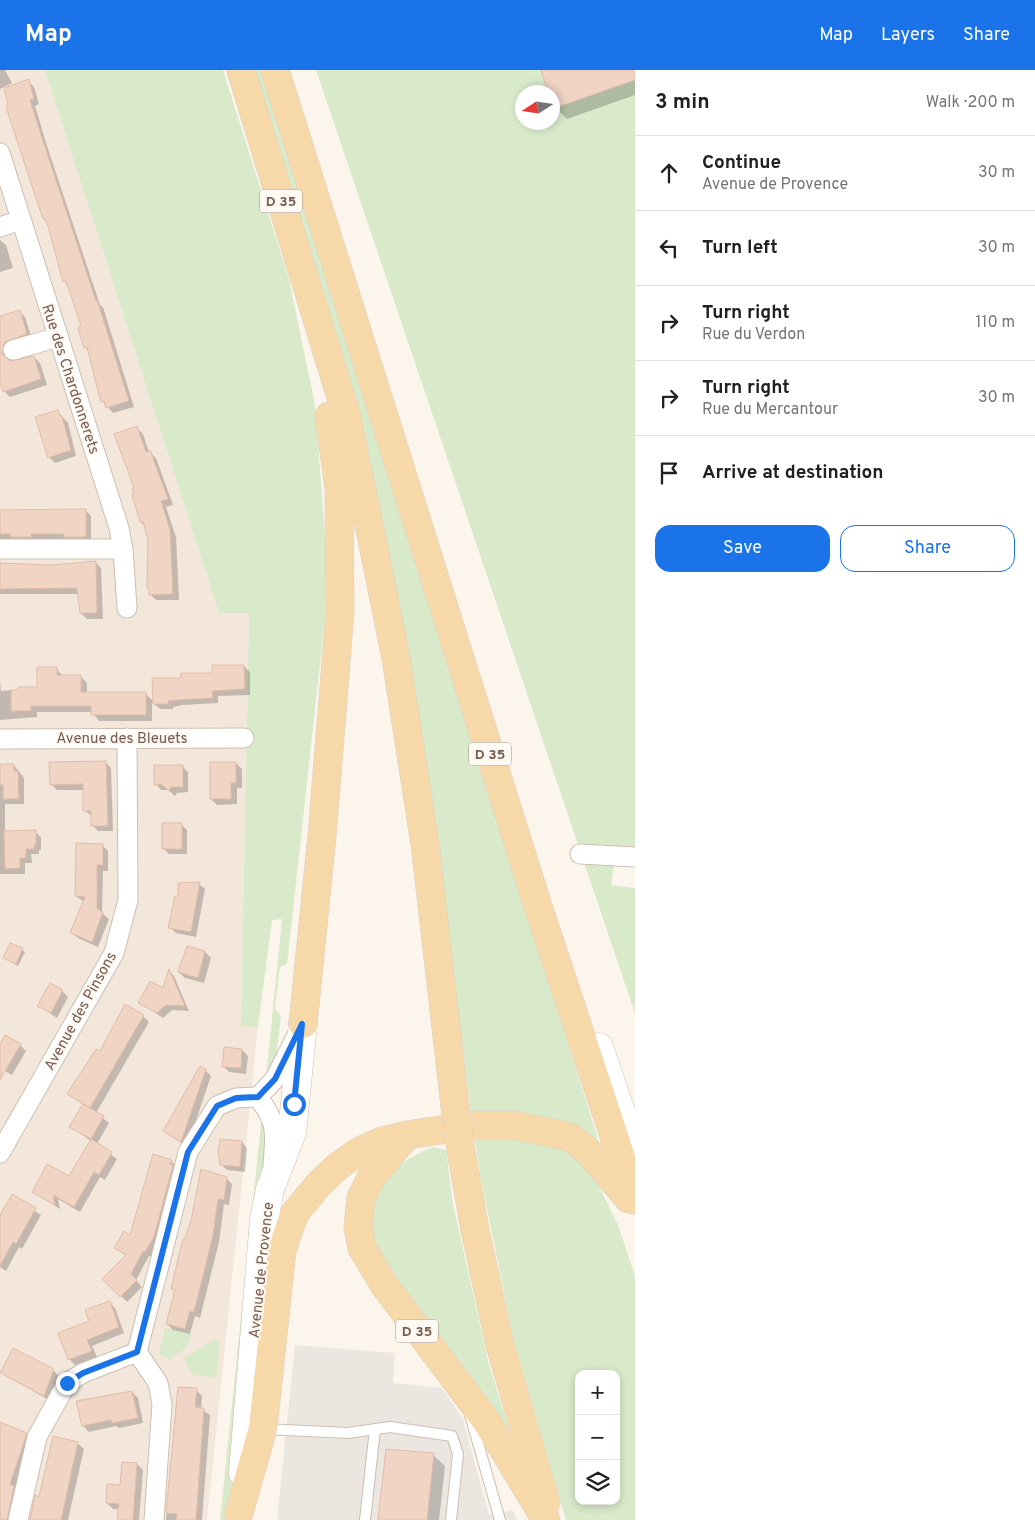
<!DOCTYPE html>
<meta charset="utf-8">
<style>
:root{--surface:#fff;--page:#f6f6f6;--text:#202124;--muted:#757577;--line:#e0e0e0;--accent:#1a73e8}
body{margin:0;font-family:Overpass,sans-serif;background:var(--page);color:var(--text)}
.controls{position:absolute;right:15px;bottom:15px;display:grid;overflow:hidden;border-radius:10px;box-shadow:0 2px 8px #0003}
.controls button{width:45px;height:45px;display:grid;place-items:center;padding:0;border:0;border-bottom:1px solid var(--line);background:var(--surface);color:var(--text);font:25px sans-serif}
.compass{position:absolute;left:515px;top:15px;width:45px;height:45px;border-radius:50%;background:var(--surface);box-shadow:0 2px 8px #0003;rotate:258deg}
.stop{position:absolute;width:15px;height:15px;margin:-11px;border:4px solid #1a73e8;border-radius:50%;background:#fff}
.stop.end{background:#1a73e8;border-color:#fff;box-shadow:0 1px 5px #0008}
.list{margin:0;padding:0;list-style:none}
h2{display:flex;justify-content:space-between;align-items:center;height:65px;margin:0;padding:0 20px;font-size:21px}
h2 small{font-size:16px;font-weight:400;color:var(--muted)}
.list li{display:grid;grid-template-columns:32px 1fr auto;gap:15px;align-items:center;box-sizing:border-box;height:75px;padding:0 20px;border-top:1px solid var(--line)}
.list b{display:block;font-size:19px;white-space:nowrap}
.list p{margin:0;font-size:16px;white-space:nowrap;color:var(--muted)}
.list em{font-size:16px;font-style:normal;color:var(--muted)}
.actions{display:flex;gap:10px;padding:15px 20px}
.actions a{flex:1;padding:11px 0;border:1px solid var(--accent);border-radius:15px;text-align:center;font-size:18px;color:var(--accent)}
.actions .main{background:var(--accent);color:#fff}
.icon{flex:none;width:28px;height:28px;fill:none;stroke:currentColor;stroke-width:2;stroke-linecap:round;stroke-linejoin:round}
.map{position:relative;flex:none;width:635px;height:1450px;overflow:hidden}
header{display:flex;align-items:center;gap:30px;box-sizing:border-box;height:70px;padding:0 25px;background:var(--accent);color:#fff}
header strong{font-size:24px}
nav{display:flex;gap:28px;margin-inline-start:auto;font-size:18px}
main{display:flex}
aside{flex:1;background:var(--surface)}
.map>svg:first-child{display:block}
.residential{fill:#f3e7db}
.industrial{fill:#ece6e1}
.green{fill:#d8eaca;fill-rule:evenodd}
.shadow{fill:#0003}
.building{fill:#f0d5c5;stroke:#e2bca6}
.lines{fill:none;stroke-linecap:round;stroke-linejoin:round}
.lane-casing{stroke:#cebeb1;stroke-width:12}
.street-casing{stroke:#cebeb1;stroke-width:21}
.secondary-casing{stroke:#d1beaf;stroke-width:29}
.primary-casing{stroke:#d9d1ce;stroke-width:29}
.lane{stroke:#fff;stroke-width:10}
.street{stroke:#fff;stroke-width:19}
.secondary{stroke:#fff;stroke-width:28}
.primary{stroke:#f6d8a9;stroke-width:28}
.primary-bridge-casing{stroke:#d9d1ce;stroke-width:29;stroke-linecap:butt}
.primary-bridge{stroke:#f6d8a9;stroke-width:28}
.route{stroke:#1a73e8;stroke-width:6}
.labels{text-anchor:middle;stroke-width:4;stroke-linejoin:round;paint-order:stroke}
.shield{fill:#fef9f3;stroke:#a08b80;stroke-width:1}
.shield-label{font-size:14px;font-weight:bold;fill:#775c4f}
.street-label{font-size:15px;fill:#775c4f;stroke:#fef9f3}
</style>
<header>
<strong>Map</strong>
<nav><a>Map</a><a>Layers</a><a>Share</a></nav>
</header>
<main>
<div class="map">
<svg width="635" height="1450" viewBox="0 0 635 1450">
<rect width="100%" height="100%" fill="#fcf5ec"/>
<path class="residential" d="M0,0H45L219,543H249L241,956L258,957L207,1450H0Z"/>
<path class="industrial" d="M295,1275L395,1283L393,1313L442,1318L463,1349L489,1445L513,1440L517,1450H277Z"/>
<path class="green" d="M45,0H223L289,209L315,335L326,477L325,549L287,894L280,897L275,938L281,946L275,996L266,1008L282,849L272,850L258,957L241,956L249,543H219Z
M251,0H263L598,1069L566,1052L471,1042L436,778Z
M316,0H635V786L615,785L611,815L635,818V943ZM522,22H552V52H522Z
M262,1044L270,1054L229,1450H220Z
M474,1064L559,1073L595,1108L618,1155L635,1206V1450H566L513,1267L482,1114ZM579,1304H616V1431H579Z
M433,1077L446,1080L453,1134L489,1295L514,1374L376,1180C374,1169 370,1156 370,1145C370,1112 406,1087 433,1077Z
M165,1258L192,1264L185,1279L170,1289L159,1285Z
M213,1270L220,1271L216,1308L193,1305L184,1288Z"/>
<path class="shadow" d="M0,0H5L12,13L0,19Z
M542,0H635V25L567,49L555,37L552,22H550Z
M28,11L34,17L39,34L35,36L47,76L100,235L103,237L134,337L113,343L102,331L89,281L85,277L82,257L69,216L64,211L47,152L44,149L8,38Z
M0,170L6,175L13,198L0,202Z
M19,241L25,247L32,270L11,278L8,290L10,292L34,287L40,293L47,315L10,327L4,321L0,307V247Z
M57,341L68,353L76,386L55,393L49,387Z
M137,358L143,364L149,382L156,388L173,435L166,437L176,467L179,530H156L150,524L148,517L149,469L145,456L141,452L135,425Z
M85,440L91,446V472H71L68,469H37V472L17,473L14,469L0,470V442Z
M96,493L101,498L103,549H87L81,543L79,524H0V495L52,497Z
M244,596L250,602V625L218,626V633L183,635L173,637V639H160L152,632V651H99L92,642H37V647L0,650V611L1,621L39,618L56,598L63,606H80L87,613V623H145L154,632L182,609Z
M105,692L111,698L113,761H98L92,755V746L84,740V720H57L51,714Z
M236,693L242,699V718H237V734L217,735L211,729Z
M0,695H14L24,708V734H5V762H35L41,767V780H39V784H31L32,793H25V804H0Z
M182,696L188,702V722L177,723L175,726L168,720H161L156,714Z
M181,754L187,760V784H169L163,778Z
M102,775L108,781V801H103L102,843L109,849L98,877L78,868L72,863L84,832L76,826Z
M199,814L205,819L196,867L176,863L170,857L179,828Z
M188,877L205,882L211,888L204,913L185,908L179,902Z
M22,879L25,882L18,896L4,888Z
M169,901L174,906L189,941L172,940L163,948L139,932L164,919Z
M62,921L68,927L57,948L39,936Z
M143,946L149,952L96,1043L109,1053L97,1074L117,1089L105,1110L100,1107L80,1142L58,1129L60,1139L33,1122L70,1108L91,1071L71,1057L84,1035L68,1024L101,983Z
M0,975H20L26,981L12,1005L0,998Z
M242,980L248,986L246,1004L229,1002L223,996Z
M205,1000L211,1006L187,1077L164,1061Z
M242,1072L247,1078L245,1102L227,1100L221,1094Z
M171,1091L177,1097L152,1187L149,1186L136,1210L142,1217L127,1232L104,1209L126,1186L116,1178L131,1167Z
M226,1108L232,1114L229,1135L224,1134L219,1172L200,1248L195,1246L190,1264L173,1260L167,1254L176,1222L172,1218L186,1171Z
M12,1126L41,1145L22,1179L19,1177L6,1201L0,1197V1148Z
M109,1232L115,1238L124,1263L92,1276L97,1287L75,1295L69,1289L91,1252Z
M53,1300L58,1305L49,1330L1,1303Z
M196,1320L202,1326L201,1339L210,1345L202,1450H166L169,1420Z
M132,1322L138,1328L143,1353L119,1358L116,1356L89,1362L83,1356Z
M26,1364L32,1370L14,1450H0V1372Z
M54,1368L78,1374L84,1379L68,1450H30L36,1427L40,1428Z
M433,1385L445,1396L439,1450H380Z
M137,1394L143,1400L139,1450H119V1439H113L107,1433Z"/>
<path class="building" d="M541,0H635V10L552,39V22H548Z
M29,9L34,29L30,30L42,68L96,231L97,230L129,331L106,338L104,331L101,332L87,277L84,278L78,258L81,256L68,217L65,211L63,212L48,156L45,149H43L6,37L8,35L4,18Z
M20,240L27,264L5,272L2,284L11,291L34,286L41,309L3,322L0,312V246Z
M58,340L60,346H62L71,380L48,388L35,347Z
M137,356L146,382L150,380L168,429L161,431L170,460L173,524L149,525V518H147L148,469L143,452H140L132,425L134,424L132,418L134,417L114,364Z
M86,439V467H64V464H31V467H10V464H0V440Z
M96,491L97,543H80L77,518L0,519V493L52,495Z
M212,595H244L245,619L212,621L213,628L177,630L168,631V634H153L152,608H181V603H212Z
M37,597H57V605H81V622H146V645H91V636H31V641H11V620H16L19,617H37Z
M106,691L108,756H91V741H83V714L50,715L49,692Z
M210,692H236V713H231V729H210Z
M0,694H14V701H18L19,729H3V715H0Z
M154,695H183V717H171L169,721L161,714L154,715Z
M162,753H182V779H162Z
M36,760V775H34V779H26V788H20V798L5,799L4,761Z
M76,773L103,774V795H97V839L103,842L92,872L70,863L85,827L75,826Z
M200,812L191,862L168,858L175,826H178V813Z
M10,873L23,878L16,894L3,888Z
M187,876L205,881L198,908L178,902Z
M169,899L185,936L166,935L157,943L138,933L150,911L163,918Z
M50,913L63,920L51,943L37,936Z
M125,934L144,945L90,1038L67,1024L96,979L100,981Z
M5,965L21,974L0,1010V974Z
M224,977L242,979L241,998L222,997Z
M200,996L206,999L181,1072L163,1061Z
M83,1034L104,1046L91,1069L69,1057Z
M91,1069L112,1082L99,1105L94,1102L74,1137L53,1125L55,1135L32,1122L47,1094L69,1106Z
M220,1069L242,1071L240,1097L220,1095L218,1081Z
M153,1084L172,1090L170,1094L173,1095L154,1167L145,1182L143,1181L131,1204L137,1210L120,1227L102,1209L126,1185L114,1178L124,1161L130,1165Z
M201,1099L227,1107L224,1130L218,1129L213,1165L194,1242L190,1241L185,1259L166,1254L175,1220L171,1219L183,1169H185L192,1146Z
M12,1124L36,1138L16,1174L13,1172L0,1196V1145Z
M110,1231L119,1257L87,1270L92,1281L68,1290L58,1263L89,1251L85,1240Z
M13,1278L54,1299L44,1326L0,1303Z
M178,1317L197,1318L195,1337L204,1338L196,1450H176L177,1444L166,1443Z
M132,1321L138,1348L112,1353L111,1350L82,1356L76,1331Z
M0,1352L27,1363L10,1414L14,1416L7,1450H0Z
M53,1366L78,1372L61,1450H30L35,1425L39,1427Z
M386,1379L434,1383L427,1450H378Z
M122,1392L137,1393L133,1450H117L119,1434L106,1433L107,1414L120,1415Z"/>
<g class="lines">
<defs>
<path id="lane" d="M470,1345L500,1450
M264,1359L348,1363L390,1357L452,1366L458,1384L451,1450
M365,1450L375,1359"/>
<path id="street" d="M0,83L119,458L123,479L127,538
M0,157L21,150
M13,280L58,267
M0,479H123
M0,669L244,668
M580,784L635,787
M258,1027C279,1055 275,1063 273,1096
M258,1027L275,1009L297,965
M0,1083L114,883L128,830L127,668
M137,1282L188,1082L217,1036L236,1028L258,1027
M18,1450L37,1367L67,1313L83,1303L137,1282L158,1313L162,1334L154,1450"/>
<path id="secondary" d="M599,977L635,1082
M243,1403L264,1150L270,1119L292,1063L303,954"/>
<path id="primary" d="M241,0L346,344L368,450L396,588L425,774L455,1036
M275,0L537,833L635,1130
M303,954L322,766L340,542L339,418L329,346
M407,1065L371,1108L361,1128L358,1157L362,1178L385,1216L487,1352L546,1450
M461,1080L475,1160L500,1275L546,1433
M239,1443L263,1358L282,1180L295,1143L319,1114L337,1097L358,1082L382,1071L407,1065L473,1055H513L570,1067L587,1080L629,1129"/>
</defs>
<use href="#lane" class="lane-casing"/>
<use href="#street" class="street-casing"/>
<use href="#secondary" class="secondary-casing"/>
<use href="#primary" class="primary-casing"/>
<use href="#lane" class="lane"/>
<use href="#street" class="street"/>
<use href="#secondary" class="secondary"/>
<use href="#primary" class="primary"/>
<defs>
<path id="primary-bridge" d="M455,1036L461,1080"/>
</defs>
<use href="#primary-bridge" class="primary-bridge-casing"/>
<use href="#primary-bridge" class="primary-bridge"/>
</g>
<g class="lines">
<path class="route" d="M67,1313L83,1303L137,1282L188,1082L217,1036L236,1028L258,1027L275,1009L302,954L294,1034"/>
</g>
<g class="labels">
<g class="shield">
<rect x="260" y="119.5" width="42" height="23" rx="4"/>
<rect x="469" y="672.5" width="42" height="23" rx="4"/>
<rect x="396" y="1249.5" width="42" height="23" rx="4"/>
</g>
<g class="shield-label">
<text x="281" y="136">D 35</text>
<text x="490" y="689">D 35</text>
<text x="417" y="1266">D 35</text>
</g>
<g class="street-label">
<text transform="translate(71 309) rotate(72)" y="5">Rue des Chardonnerets</text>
<text x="122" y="673">Avenue des Bleuets</text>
<text transform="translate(80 941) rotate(-61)" y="5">Avenue des Pinsons</text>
<text transform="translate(261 1200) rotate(-84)" y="5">Avenue de Provence</text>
</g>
</g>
</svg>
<div class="controls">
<button>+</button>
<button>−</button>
<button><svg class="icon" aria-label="layers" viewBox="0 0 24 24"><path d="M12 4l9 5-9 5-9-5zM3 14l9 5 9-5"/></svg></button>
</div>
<svg class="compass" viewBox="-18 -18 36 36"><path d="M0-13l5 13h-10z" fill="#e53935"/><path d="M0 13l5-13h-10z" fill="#757577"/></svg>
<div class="stop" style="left:294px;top:1034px"></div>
<div class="stop end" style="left:67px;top:1313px"></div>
</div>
<aside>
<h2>3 min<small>Walk · 200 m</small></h2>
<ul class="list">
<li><svg class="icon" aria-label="ahead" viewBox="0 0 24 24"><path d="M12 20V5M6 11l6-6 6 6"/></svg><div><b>Continue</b><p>Avenue de Provence</p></div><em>30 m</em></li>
<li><svg class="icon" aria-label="left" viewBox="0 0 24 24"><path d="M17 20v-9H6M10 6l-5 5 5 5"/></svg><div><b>Turn left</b></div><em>30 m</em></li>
<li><svg class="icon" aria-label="right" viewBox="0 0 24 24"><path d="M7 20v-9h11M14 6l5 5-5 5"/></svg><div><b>Turn right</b><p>Rue du Verdon</p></div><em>110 m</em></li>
<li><svg class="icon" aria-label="right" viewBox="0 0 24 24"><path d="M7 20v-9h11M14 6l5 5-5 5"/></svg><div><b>Turn right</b><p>Rue du Mercantour</p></div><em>30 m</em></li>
<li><svg class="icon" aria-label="arrive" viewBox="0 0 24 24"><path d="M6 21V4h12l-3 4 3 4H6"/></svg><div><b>Arrive at destination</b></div></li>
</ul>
<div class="actions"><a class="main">Save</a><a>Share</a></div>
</aside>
</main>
